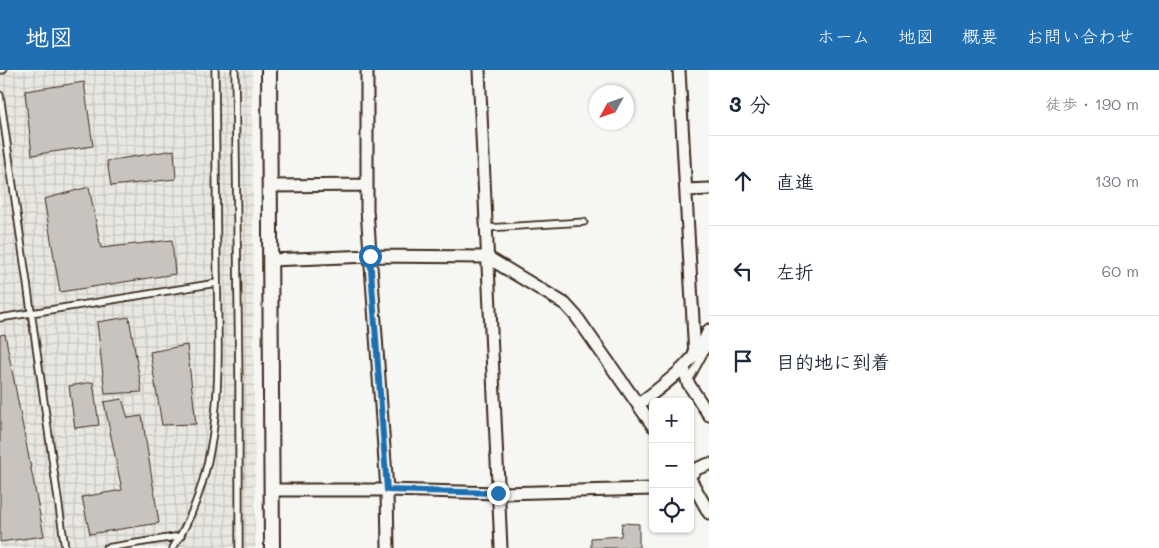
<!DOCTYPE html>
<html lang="ja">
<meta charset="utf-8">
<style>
:root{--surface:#fff;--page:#f6f6f7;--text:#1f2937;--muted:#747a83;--line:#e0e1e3;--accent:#1f6fb2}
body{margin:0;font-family:Mali,"Klee One",sans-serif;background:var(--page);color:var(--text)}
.controls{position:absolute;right:15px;bottom:15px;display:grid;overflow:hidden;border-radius:8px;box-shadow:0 1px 4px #0004}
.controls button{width:45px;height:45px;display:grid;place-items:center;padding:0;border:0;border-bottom:1px solid var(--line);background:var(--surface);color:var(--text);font:25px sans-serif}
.compass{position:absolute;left:589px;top:15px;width:45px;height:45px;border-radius:50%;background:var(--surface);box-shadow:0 1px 4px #0004;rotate:230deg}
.stop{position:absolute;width:15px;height:15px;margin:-11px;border:4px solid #1f6fb2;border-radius:50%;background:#fff}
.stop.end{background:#1f6fb2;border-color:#fff;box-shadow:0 1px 5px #0008}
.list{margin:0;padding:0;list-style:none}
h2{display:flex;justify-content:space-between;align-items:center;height:65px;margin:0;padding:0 20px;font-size:21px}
h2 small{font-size:16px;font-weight:400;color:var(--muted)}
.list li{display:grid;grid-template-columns:32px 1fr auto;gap:15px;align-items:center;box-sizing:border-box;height:90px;padding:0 20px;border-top:1px solid var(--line)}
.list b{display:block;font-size:19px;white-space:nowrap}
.list em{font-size:16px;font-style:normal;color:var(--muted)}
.icon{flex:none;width:28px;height:28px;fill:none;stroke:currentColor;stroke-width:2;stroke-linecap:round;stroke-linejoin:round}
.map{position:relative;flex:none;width:709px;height:478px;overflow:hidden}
header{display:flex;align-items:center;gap:30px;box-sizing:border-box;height:70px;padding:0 25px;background:var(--accent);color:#fff}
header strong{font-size:24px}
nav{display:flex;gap:28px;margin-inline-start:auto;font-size:18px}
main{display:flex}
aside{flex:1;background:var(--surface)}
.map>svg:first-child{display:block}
.industrial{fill:url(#industrial-grid)}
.building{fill:#c8c3be;stroke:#3b2a1e}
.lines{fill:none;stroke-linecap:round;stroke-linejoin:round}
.service-casing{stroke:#3b2a1e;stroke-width:9}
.minor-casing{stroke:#3b2a1e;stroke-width:15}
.tertiary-casing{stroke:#3b2a1e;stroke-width:18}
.service{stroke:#f6f6f2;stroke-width:5.5}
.minor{stroke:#f6f6f2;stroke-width:11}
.tertiary{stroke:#f6f6f2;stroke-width:14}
.route{stroke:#1f6fb2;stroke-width:6}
</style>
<header>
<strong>地図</strong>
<nav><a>ホーム</a><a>地図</a><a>概要</a><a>お問い合わせ</a></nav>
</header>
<main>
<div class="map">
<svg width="709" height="478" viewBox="0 0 709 478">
<defs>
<pattern id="industrial-grid" width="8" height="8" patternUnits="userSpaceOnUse" patternTransform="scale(1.25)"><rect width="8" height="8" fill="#e8e7e2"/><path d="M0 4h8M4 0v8" fill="none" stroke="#c8c6c1"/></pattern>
</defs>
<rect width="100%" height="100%" fill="#f6f6f2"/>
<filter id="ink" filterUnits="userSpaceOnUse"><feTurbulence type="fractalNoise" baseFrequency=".02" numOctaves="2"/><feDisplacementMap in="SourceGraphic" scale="10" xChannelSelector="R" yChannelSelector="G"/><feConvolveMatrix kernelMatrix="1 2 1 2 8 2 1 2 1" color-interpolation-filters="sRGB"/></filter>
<g filter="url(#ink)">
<path class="industrial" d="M0,0H252L255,478H0Z"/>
<path class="building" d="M84,12L93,76L32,85L25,21Z
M174,80L176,109L111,116L107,91Z
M89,117L101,178L172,170L175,204L60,222L44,129Z
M129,247L142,322L105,324L97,252Z
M5,264L44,466L0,472V265Z
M187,275L196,354L162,355L150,282Z
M93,312L99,355L75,358L69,316Z
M122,329L128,348L142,346L159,453L90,464L82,427L122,420L104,332Z
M622,453L639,454V478H591V468L621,466Z"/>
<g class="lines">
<defs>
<path id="service" d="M0,0H3
M235,0L239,313V478
M0,25L65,478
M486,158L584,152
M0,248L217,213
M689,311L709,274
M106,478L181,466
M173,478C227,393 218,290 217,194C216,129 216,65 215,0"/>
<path id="minor" d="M367,0V140L387,420L388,478
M479,0L501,478
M679,0L695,286
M270,116L367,115
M686,120L709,119
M270,190L370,186L487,187L565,234L576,246L653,356
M684,298L688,313L709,345
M638,335C665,313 696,294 709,260
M690,406L696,399L709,394
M690,409L709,443
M271,420H387L498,423L653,419"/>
<path id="tertiary" d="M269,0L272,478"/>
</defs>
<use href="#service" class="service-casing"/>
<use href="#minor" class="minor-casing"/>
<use href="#tertiary" class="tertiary-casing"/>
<use href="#service" class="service"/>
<use href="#minor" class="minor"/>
<use href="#tertiary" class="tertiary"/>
</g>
</g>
<g class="lines" filter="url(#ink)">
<path class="route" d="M370,186L387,420L498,423"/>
</g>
</svg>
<div class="controls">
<button>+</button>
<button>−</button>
<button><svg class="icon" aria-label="locate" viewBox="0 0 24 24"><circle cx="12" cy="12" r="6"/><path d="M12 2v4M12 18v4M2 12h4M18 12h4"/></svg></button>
</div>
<svg class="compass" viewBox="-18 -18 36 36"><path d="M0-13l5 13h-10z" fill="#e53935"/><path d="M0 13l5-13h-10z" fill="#747a83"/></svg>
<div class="stop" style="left:370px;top:186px"></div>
<div class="stop end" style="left:498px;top:423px"></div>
</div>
<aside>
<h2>3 分<small>徒歩 · 190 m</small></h2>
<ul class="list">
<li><svg class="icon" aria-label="ahead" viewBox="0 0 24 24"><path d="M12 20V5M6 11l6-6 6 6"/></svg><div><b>直進</b></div><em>130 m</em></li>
<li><svg class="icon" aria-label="left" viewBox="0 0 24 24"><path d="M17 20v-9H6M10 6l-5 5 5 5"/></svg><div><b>左折</b></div><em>60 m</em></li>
<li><svg class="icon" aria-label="arrive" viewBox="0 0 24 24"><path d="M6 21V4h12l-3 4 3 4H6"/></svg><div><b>目的地に到着</b></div></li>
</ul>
</aside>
</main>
